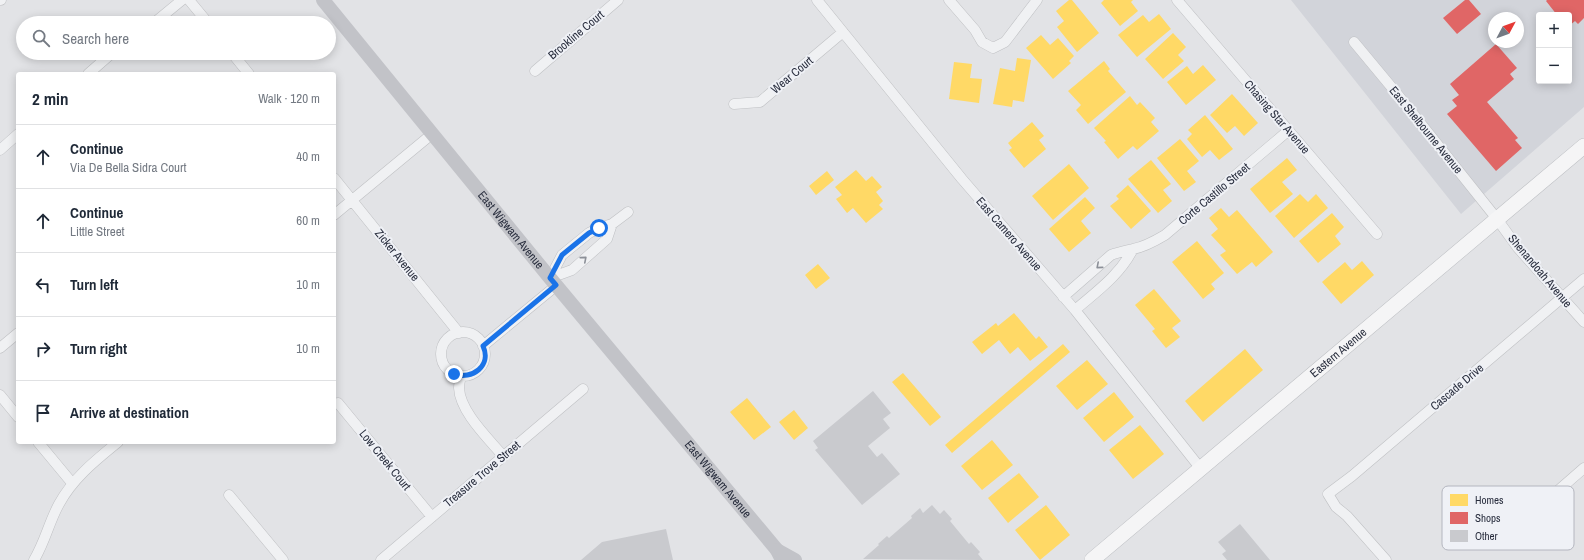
<!DOCTYPE html>
<meta charset="utf-8">
<style>
:root{--surface:#fff;--page:#f6f6f7;--text:#1f2937;--muted:#747a83;--line:#e0e1e3}
body{margin:0;font-family:"Archivo Narrow",sans-serif;background:var(--page);color:var(--text)}
.controls{position:absolute;right:12px;top:12px;display:grid;overflow:hidden;border-radius:4px;box-shadow:0 2px 10px #0003}
.controls button{width:36px;height:36px;display:grid;place-items:center;padding:0;border:0;border-bottom:1px solid var(--line);background:var(--surface);color:var(--text);font:20px sans-serif}
.compass{position:absolute;left:1488px;top:12px;width:36px;height:36px;border-radius:50%;background:var(--surface);box-shadow:0 2px 10px #0003;rotate:49deg}
.stop{position:absolute;width:12px;height:12px;margin:-9px;border:3px solid #1a73e8;border-radius:50%;background:#fff}
.stop.end{background:#1a73e8;border-color:#fff;box-shadow:0 1px 4px #0008}
.list{margin:0;padding:0;list-style:none}
h2{display:flex;justify-content:space-between;align-items:center;height:52px;margin:0;padding:0 16px;font-size:17px}
h2 small{font-size:13px;font-weight:400;color:var(--muted)}
.list li{display:grid;grid-template-columns:26px 1fr auto;gap:12px;align-items:center;box-sizing:border-box;height:64px;padding:0 16px;border-top:1px solid var(--line)}
.list b{display:block;font-size:15px;white-space:nowrap}
.list p{margin:0;font-size:13px;white-space:nowrap;color:var(--muted)}
.list em{font-size:13px;font-style:normal;color:var(--muted)}
.icon{flex:none;width:22px;height:22px;fill:none;stroke:currentColor;stroke-width:2;stroke-linecap:round;stroke-linejoin:round}
.map{position:relative;flex:none;width:1584px;height:560px;overflow:hidden}
.search{position:absolute;background:var(--surface);box-shadow:0 2px 10px #0003;left:16px;top:16px;width:320px;height:44px;display:flex;align-items:center;gap:10px;box-sizing:border-box;padding:0 14px;border-radius:22px;color:var(--muted);font-size:15px}
.panel{position:absolute;background:var(--surface);box-shadow:0 2px 10px #0003;left:16px;top:72px;width:320px;height:372px;border-radius:4px}
.map>svg:first-child{display:block}
.built{fill:#d2d4da;fill-rule:evenodd}
.homes{fill:#ffd966}
.shops{fill:#e06666}
.building{fill:#c9cace}
.lines{fill:none;stroke-linecap:round;stroke-linejoin:round}
.minor-casing{stroke:#bfc0c3;stroke-width:11}
.primary-casing{stroke:#bec0c4;stroke-width:16}
.minor{stroke:#f0f1f3;stroke-width:10}
.secondary{stroke:#c2c3c8;stroke-width:14}
.primary{stroke:#f5f5f6;stroke-width:15}
.oneway{stroke:#8c9098}
.route{stroke:#1a73e8;stroke-width:5}
.labels{text-anchor:middle;stroke-width:4;stroke-linejoin:round;paint-order:stroke}
.street-label{font-size:12px;fill:#292e3e;stroke:#eff1f6}
.key{fill:#eff1f6;stroke:#b4b6bf;stroke-width:1}
.key-label{font-size:11px;fill:#292e3e}
</style>
<div class="map">
<svg width="1584" height="560" viewBox="0 0 1584 560">
<rect width="100%" height="100%" fill="#e2e3e6"/>
<path class="built" d="M1291,0H1584V107L1461,214ZM1539,15H1569V81H1539ZM1494,18H1518V42H1494Z"/>
<path class="homes" d="M1069,0H1072L1099,33L1077,52L1057,27L1064,21L1056,11Z
M1104,0H1133L1131,2L1138,11L1120,26L1101,3Z
M1159,14L1171,29L1137,57L1118,35L1143,15L1149,22Z
M1173,33L1186,47L1178,55L1184,61L1163,79L1145,59Z
M1041,35L1050,45L1058,38L1074,56L1069,61L1071,63L1053,79L1026,48Z
M1017,58L1031,60L1024,102L1013,100L1012,107L993,104L1000,68L1015,71Z
M1104,61L1110,69L1108,71L1126,92L1088,124L1076,110L1081,105L1068,91Z
M954,62L972,64L970,78L982,79L979,103L949,99Z
M1203,65L1216,80L1186,105L1167,82L1187,66L1193,74Z
M1232,94L1258,123L1244,136L1235,126L1227,133L1210,115Z
M1130,96L1137,105L1140,102L1155,118L1151,122L1159,131L1137,150L1133,146L1118,159L1104,142L1106,141L1094,128Z
M1205,115L1233,149L1219,160L1210,150L1202,157L1187,139L1192,134L1188,130Z
M1032,122L1044,136L1039,140L1046,149L1024,168L1009,150L1012,148L1008,143Z
M1180,139L1199,161L1187,171L1196,182L1184,191L1157,158Z
M1287,158L1297,170L1282,182L1293,194L1270,213L1250,189Z
M1151,160L1171,184L1163,190L1172,201L1158,213L1128,179Z
M1069,164L1089,188L1053,220L1032,196Z
M856,170L866,181L872,176L882,187L876,192L883,201L879,205L883,209L866,223L853,208L847,213L836,199L842,195L835,187Z
M827,171L834,180L816,195L809,186Z
M1128,185L1151,211L1131,229L1110,206L1119,199L1116,196Z
M1300,194L1308,202L1316,194L1328,208L1294,238L1275,216Z
M1085,197L1095,208L1081,221L1091,233L1069,252L1049,229Z
M1221,208L1229,217L1237,210L1273,252L1256,267L1252,262L1237,274L1220,255L1226,251L1211,235L1218,229L1209,218Z
M1332,213L1344,227L1335,236L1341,244L1318,263L1299,241Z
M1197,241L1224,273L1211,284L1215,289L1203,299L1172,262Z
M1362,261L1374,275L1341,304L1322,282L1345,262L1352,270Z
M818,264L830,278L816,289L805,275Z
M1154,289L1181,321L1172,328L1180,337L1166,348L1152,331L1155,329L1135,305Z
M1014,313L1036,339L1039,336L1048,347L1030,361L1018,347L1010,354L999,340L982,354L972,342L996,323L998,326Z
M1063,344L1070,352L952,453L945,445Z
M1245,349L1263,370L1203,422L1185,401Z
M1087,360L1108,384L1077,410L1056,386Z
M903,373L941,417L930,426L892,382Z
M1114,392L1134,417L1104,442L1083,418Z
M747,398L771,427L754,440L730,412Z
M794,410L808,428L794,440L779,422Z
M1140,425L1164,454L1133,479L1109,450Z
M992,440L1013,465L982,490L961,466Z
M1019,473L1039,497L1008,523L988,498Z
M1046,505L1070,535L1040,560L1015,530Z"/>
<path class="shops" d="M1465,0H1469L1481,14L1457,34L1443,18Z
M1547,0H1584V18L1578,24L1575,21L1569,26V15H1557L1546,1Z
M1496,44L1517,68L1510,74L1514,79L1487,102L1518,138L1515,140L1522,148L1496,171L1447,114L1457,106L1452,100L1459,95L1450,84Z"/>
<path class="building" d="M873,391L891,413L883,419L890,428L868,446L877,457L882,453L900,474L862,505L815,450L818,448L813,441Z
M932,505L940,514L944,510L952,519L950,521L969,544L971,542L980,552L978,554L983,560L863,559L879,545L878,544L887,536L889,538L912,518L911,516L920,508L923,513Z
M1240,524L1270,560H1227L1222,554L1226,551L1218,542Z
M666,529L673,560H581L602,542Z"/>
<g class="lines">
<defs>
<path id="minor" d="M0,0H1
M189,0L208,23
M817,0L962,179L1075,310L1201,469
M949,0L975,30L982,42L993,48L1005,42L1037,0
M1177,0L1377,234
M154,23L182,0
M1354,42L1398,95L1497,219L1518,248L1584,322
M232,53L249,74
M535,71L618,0
M88,74L112,53
M734,104L760,102L843,32
M0,150L18,134
M334,178L459,333
M334,215L432,134
M550,278L562,255L589,233L599,228L612,224L628,212
M550,278L572,270L607,239L612,224
M1063,297L1111,255C1119,252 1125,251 1133,249C1144,247 1155,241 1165,235L1289,130
M1075,310C1096,292 1120,275 1133,249
M441 354a22 22 0 1 1 44 0a22 22 0 1 1-44 0Z
M483,346L557,285
M0,348L18,333
M461,376C460,380 459,384 459,388C460,412 489,439 503,456
M0,395L18,417
M338,403L432,517
M38,442L72,483
M229,495L283,560
M1545,502L1584,468
M34,560C45,542 49,522 59,504C73,478 96,460 118,442
M381,560L583,389
M1386,560L1347,516L1336,507L1328,494L1352,476L1584,279"/>
<g id="primary">
<path id="s2" d="M1092,560L1584,146"/>
</g>
</defs>
<use href="#minor" class="minor-casing"/>
<use href="#primary" class="primary-casing"/>
<use href="#minor" class="minor"/>
<g class="secondary">
<path id="s1" d="M323,0L550,278L777,550L782,560"/>
<path d="M777,550L795,560"/>
</g>
<use href="#primary" class="primary"/>
</g>
<defs><path id="oneway-chevron" d="M-2-3.5L2.5 0L-2 3.5" fill="none" stroke-width="1.6" stroke-linecap="round" stroke-linejoin="round"/></defs>
<g class="oneway">
<use href="#oneway-chevron" transform="translate(584 259) rotate(-41)"/>
<use href="#oneway-chevron" transform="translate(1099 266) rotate(139)"/>
</g>
<g class="lines">
<path class="route" d="M454,374C472,380 492,366 483,346L556,285L550,278L562,255L589,233L599,228"/>
</g>
<g class="labels">
<g class="street-label">
<text transform="translate(576 35) rotate(-40)" y="4">Brookline Court</text>
<text transform="translate(792 75) rotate(-40)" y="4">Wear Court</text>
<text transform="translate(1277 117) rotate(49)" y="4">Chasing Star Avenue</text>
<text transform="translate(1426 130) rotate(51)" y="4">East Shelbourne Avenue</text>
<text transform="translate(1214 194) rotate(-40)" y="4">Corte Castillo Street</text>
<text dy="4" stroke="none"><textPath href="#s1" startOffset="297">East Wigwam Avenue</textPath></text>
<text transform="translate(1009 234) rotate(49)" y="4">East Camero Avenue</text>
<text transform="translate(397 255) rotate(51)" y="4">Zicker Avenue</text>
<text transform="translate(1540 271) rotate(50)" y="4">Shenandoah Avenue</text>
<text dy="4" stroke="none"><textPath href="#s2" startOffset="322">Eastern Avenue</textPath></text>
<text transform="translate(1457 387) rotate(-40)" y="4">Cascade Drive</text>
<text transform="translate(385 460) rotate(51)" y="4">Low Creek Court</text>
<text transform="translate(482 474) rotate(-40)" y="4">Treasure Trove Street</text>
<text dy="4" stroke="none"><textPath href="#s1" startOffset="621">East Wigwam Avenue</textPath></text>
</g>
</g>
<rect x="1442" y="486" width="132" height="64" rx="6" class="key"/>
<rect x="1450" y="494" width="18" height="12" fill="#ffd966"/>
<rect x="1450" y="512" width="18" height="12" fill="#e06666"/>
<rect x="1450" y="530" width="18" height="12" fill="#c9cace"/>
<g class="key-label">
<text x="1475" y="504">Homes</text>
<text x="1475" y="522">Shops</text>
<text x="1475" y="540">Other</text>
</g>
</svg>
<div class="controls">
<button>+</button>
<button>−</button>
</div>
<svg class="compass" viewBox="-18 -18 36 36"><path d="M0-13l5 13h-10z" fill="#e53935"/><path d="M0 13l5-13h-10z" fill="#747a83"/></svg>
<div class="stop" style="left:599px;top:228px"></div>
<div class="stop end" style="left:454px;top:374px"></div>
<div class="search"><svg class="icon" aria-label="search" viewBox="0 0 24 24"><circle cx="10" cy="10" r="6"/><path d="M15 15l6 6"/></svg>Search here</div>
<section class="panel">
<h2>2 min<small>Walk · 120 m</small></h2>
<ul class="list">
<li><svg class="icon" aria-label="ahead" viewBox="0 0 24 24"><path d="M12 20V5M6 11l6-6 6 6"/></svg><div><b>Continue</b><p>Via De Bella Sidra Court</p></div><em>40 m</em></li>
<li><svg class="icon" aria-label="ahead" viewBox="0 0 24 24"><path d="M12 20V5M6 11l6-6 6 6"/></svg><div><b>Continue</b><p>Little Street</p></div><em>60 m</em></li>
<li><svg class="icon" aria-label="left" viewBox="0 0 24 24"><path d="M17 20v-9H6M10 6l-5 5 5 5"/></svg><div><b>Turn left</b></div><em>10 m</em></li>
<li><svg class="icon" aria-label="right" viewBox="0 0 24 24"><path d="M7 20v-9h11M14 6l5 5-5 5"/></svg><div><b>Turn right</b></div><em>10 m</em></li>
<li><svg class="icon" aria-label="arrive" viewBox="0 0 24 24"><path d="M6 21V4h12l-3 4 3 4H6"/></svg><div><b>Arrive at destination</b></div></li>
</ul>
</section>
</div>
